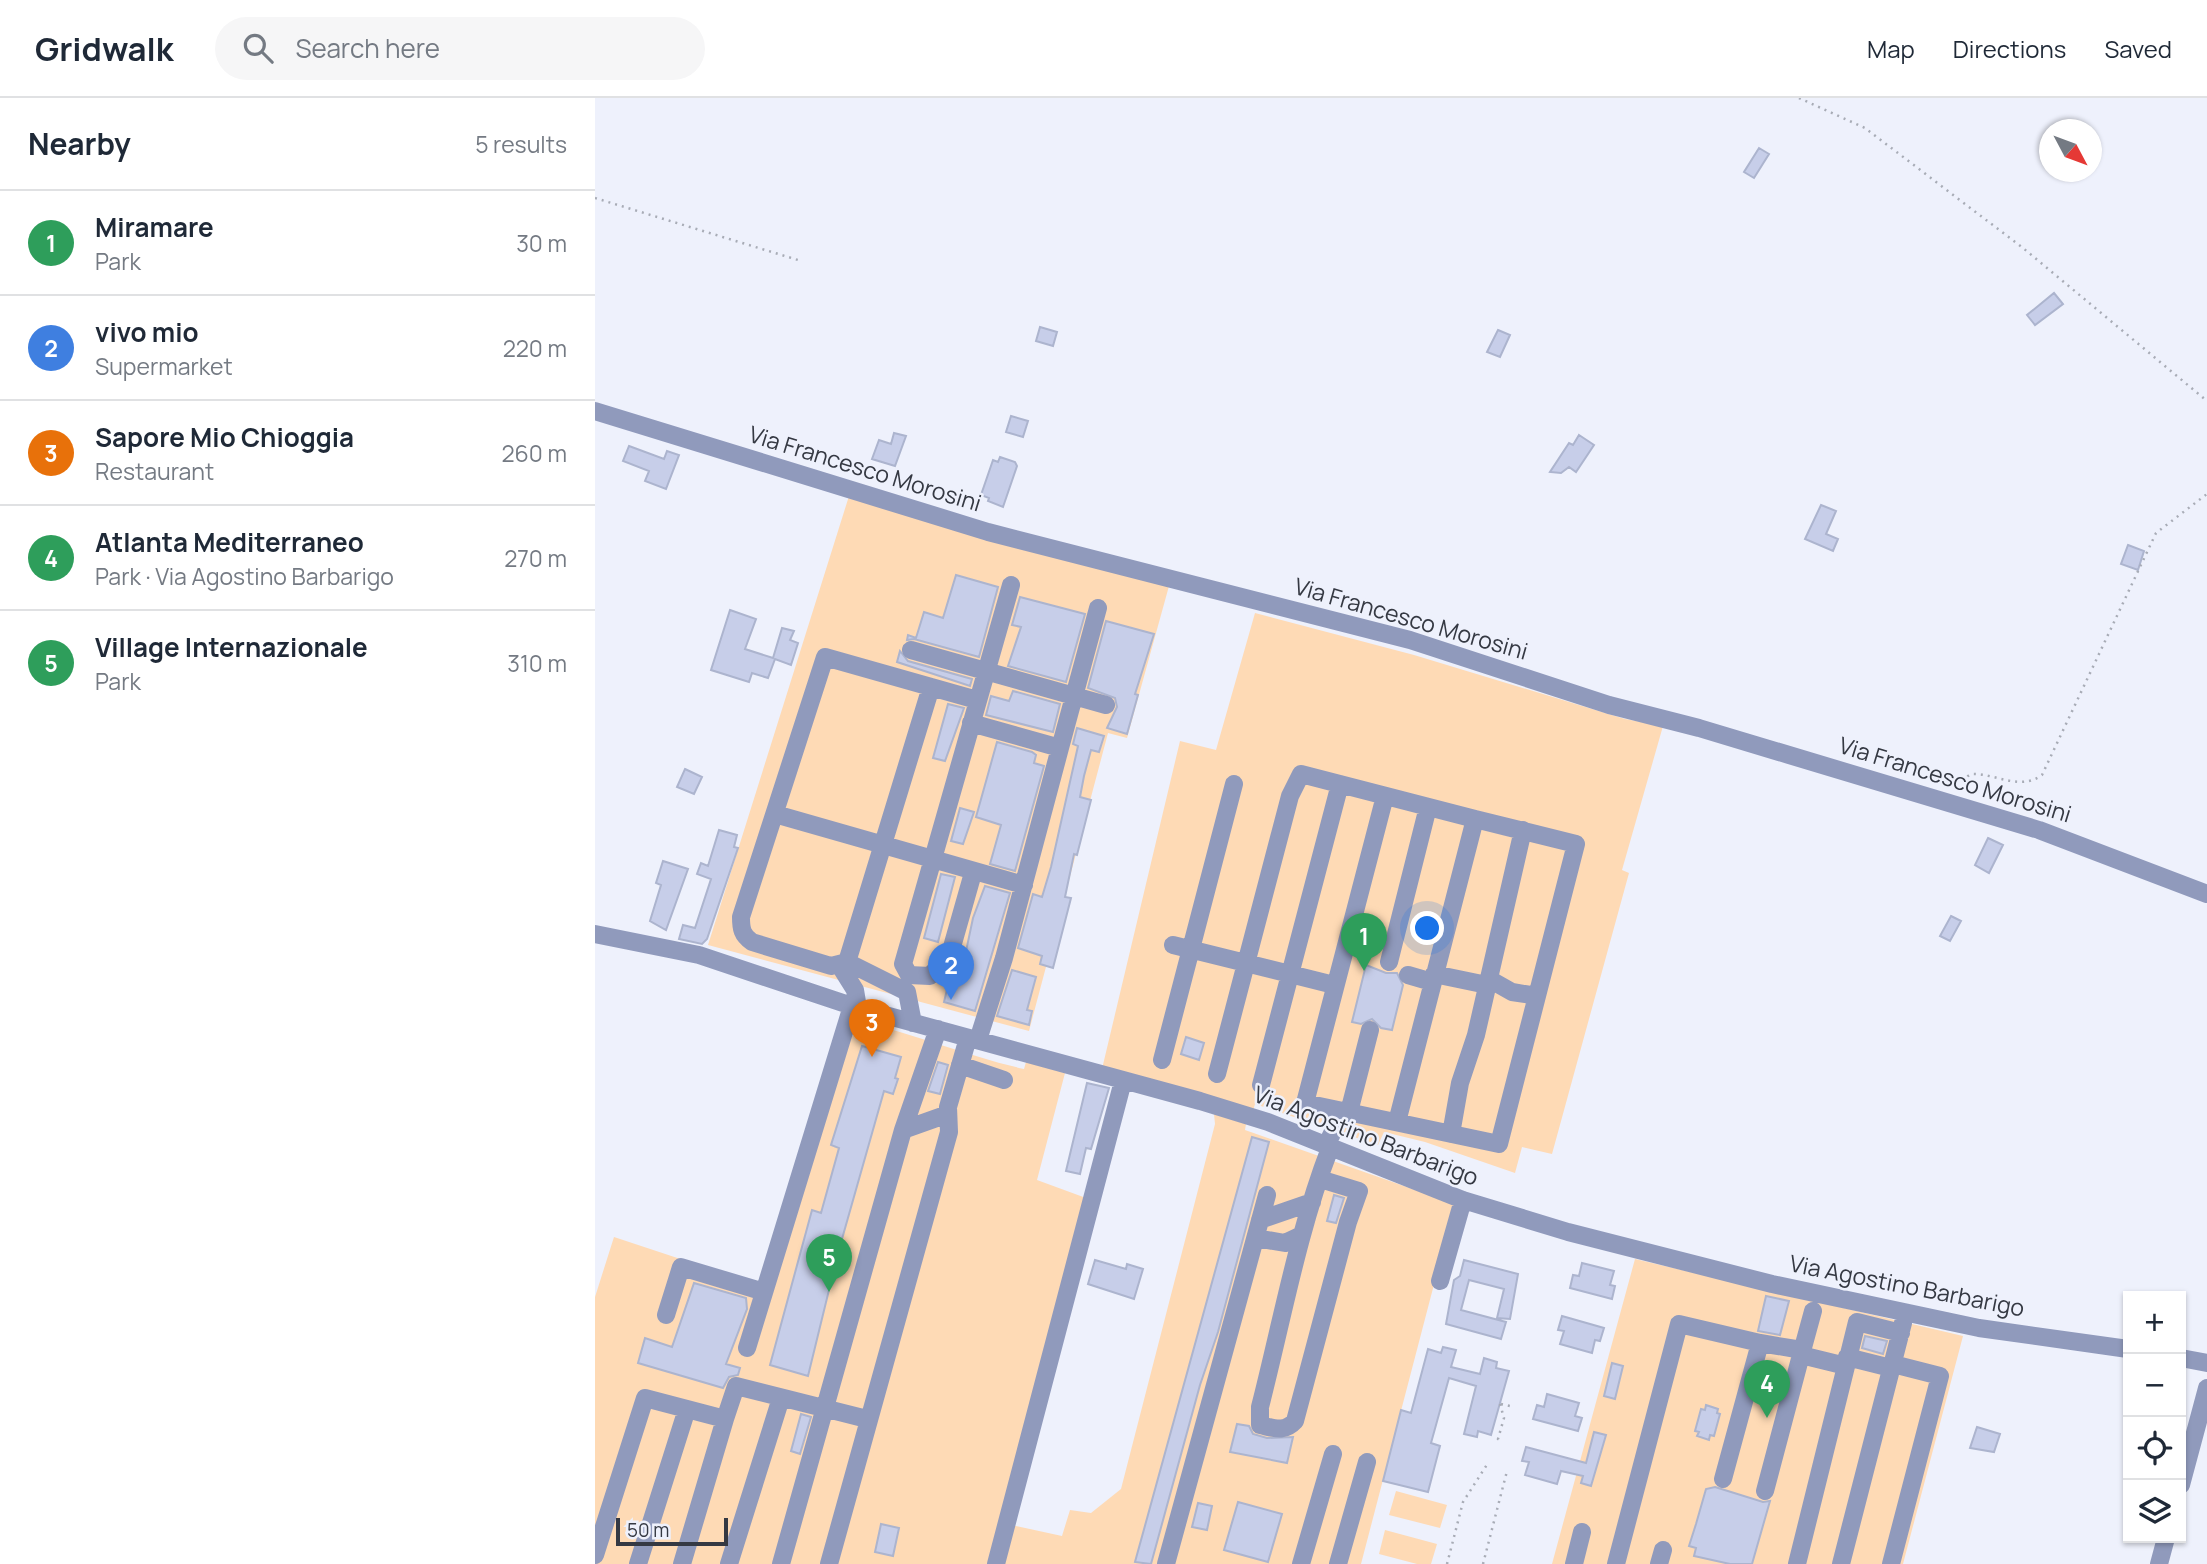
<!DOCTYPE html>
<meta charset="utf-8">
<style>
:root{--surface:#fff;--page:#f6f6f7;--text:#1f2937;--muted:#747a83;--line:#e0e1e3;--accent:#0b8043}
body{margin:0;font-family:Manrope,sans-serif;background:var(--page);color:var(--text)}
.controls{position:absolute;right:21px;bottom:21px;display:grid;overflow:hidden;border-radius:0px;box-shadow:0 2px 5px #0004}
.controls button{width:63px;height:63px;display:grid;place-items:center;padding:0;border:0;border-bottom:2px solid var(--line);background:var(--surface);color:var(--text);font:35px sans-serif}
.compass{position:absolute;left:1444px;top:21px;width:63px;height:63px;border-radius:50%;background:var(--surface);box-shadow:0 2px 5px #0004;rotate:131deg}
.scale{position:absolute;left:21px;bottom:18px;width:112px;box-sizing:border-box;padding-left:7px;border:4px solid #353943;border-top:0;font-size:19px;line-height:24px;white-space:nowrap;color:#353943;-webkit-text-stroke:5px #eef1fc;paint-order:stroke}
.you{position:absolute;left:833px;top:831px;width:24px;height:24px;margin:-18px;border:5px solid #fff;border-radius:50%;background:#1a73e8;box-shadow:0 0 0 10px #1a73e833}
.badge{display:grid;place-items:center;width:46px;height:46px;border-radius:50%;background:var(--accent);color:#fff;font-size:23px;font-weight:700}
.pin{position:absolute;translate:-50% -58px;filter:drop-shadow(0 2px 4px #0008)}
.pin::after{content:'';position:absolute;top:37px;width:24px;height:21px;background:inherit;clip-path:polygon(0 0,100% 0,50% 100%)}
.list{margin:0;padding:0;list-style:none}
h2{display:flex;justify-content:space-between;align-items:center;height:91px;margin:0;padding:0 28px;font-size:30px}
h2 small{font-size:23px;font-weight:400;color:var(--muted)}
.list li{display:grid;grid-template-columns:46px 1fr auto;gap:21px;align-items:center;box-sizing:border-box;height:105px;padding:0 28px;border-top:2px solid var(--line)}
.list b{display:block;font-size:26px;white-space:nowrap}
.list p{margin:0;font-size:23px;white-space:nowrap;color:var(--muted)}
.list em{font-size:23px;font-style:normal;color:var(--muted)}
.icon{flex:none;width:38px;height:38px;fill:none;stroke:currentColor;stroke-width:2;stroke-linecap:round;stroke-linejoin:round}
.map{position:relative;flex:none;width:1612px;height:1466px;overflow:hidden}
header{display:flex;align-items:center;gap:42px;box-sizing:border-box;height:98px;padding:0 35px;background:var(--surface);border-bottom:2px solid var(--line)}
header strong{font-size:33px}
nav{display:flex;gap:38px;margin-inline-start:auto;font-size:24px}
.search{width:490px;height:63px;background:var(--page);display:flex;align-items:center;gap:18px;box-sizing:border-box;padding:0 24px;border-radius:38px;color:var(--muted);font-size:26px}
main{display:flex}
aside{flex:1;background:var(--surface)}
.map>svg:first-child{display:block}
.green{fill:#fedab5}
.building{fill:#c7cee9;stroke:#acb4ce;stroke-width:2}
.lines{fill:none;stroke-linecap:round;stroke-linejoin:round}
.path{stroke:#a8acb6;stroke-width:2.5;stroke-dasharray:2 5;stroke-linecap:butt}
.minor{stroke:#909abc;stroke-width:18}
.labels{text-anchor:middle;stroke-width:5;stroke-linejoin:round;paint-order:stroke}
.street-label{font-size:23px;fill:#353943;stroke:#eef1fc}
</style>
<header>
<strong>Gridwalk</strong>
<div class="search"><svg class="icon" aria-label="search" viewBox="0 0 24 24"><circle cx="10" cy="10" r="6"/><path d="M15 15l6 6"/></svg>Search here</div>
<nav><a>Map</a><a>Directions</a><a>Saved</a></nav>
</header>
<main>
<aside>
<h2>Nearby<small>5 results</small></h2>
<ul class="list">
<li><span class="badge" style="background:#2e9e5b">1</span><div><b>Miramare</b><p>Park</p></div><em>30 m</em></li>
<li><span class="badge" style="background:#3f7fe0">2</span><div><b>vivo mio</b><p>Supermarket</p></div><em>220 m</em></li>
<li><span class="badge" style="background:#e8710a">3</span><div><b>Sapore Mio Chioggia</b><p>Restaurant</p></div><em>260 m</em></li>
<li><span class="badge" style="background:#2e9e5b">4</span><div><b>Atlanta Mediterraneo</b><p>Park · Via Agostino Barbarigo</p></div><em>270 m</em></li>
<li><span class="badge" style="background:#2e9e5b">5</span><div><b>Village Internazionale</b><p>Park</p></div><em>310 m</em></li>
</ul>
</aside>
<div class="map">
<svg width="1612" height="1466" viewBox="0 0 1612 1466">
<rect width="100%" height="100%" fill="#eef1fc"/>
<path class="green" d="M254,398L574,488L532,640L513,635L434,933L113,847Z
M660,515L819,557L1030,621L1068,628L1027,772L1034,775L957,1056L927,1049L920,1075L830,1044L789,1034L783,1047L660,1006L658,1013L507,971L585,643L621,652Z
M268,924C323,937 375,959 429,971L431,964L470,975L442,1082L491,1100L394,1466H0V1199L19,1139L173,1190L254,937L264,939Z
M619,1016L651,1026L650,1032L860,1106L766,1466H404L416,1427L467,1438L475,1412L496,1415L526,1391L620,1026Z
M1040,1161L1368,1238L1308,1466H957Z
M801,1393L852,1407L845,1430L794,1417Z
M790,1432L842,1446L836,1466H822L784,1456Z"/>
<path class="building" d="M1164,50L1174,56L1159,80L1149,74Z
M1459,195L1468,206L1440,227L1432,217Z
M445,229L462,234L458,248L441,243Z
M903,232L915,237L905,259L892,254Z
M416,318L433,323L428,339L411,334Z
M299,335L311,338L300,368L277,361L284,342L296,346Z
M984,337L999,347L981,374L974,369L966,375L955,374L974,345L978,347Z
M34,348L69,361L72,353L84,357L71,391L50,383L54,373L28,363Z
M405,359L420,364L422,368L408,409L393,403L394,400L386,397L398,362L403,364Z
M1226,407L1241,413L1231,436L1243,441L1238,453L1210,441Z
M1533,447L1549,453L1543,472L1526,466Z
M361,477L403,489L384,559L319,541L312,542L313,537L321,540L329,514L348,520Z
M425,499L490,516L471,584L413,568L426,529L417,527Z
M135,512L161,521L150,551L178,560L187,530L199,533L195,542L203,545L196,567L180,561L173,580L157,575L154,584L116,572Z
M511,523L559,536L540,596L543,597L532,636L512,630L522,609L520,600L493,590Z
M305,553L313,563L377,581L375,588L302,564Z
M418,593L465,606L458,634L391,617L396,598L414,603Z
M353,606L369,610L350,663L338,660Z
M482,630L509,638L504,654L496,652L489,678L485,699L496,702L482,757L479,756L470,799L476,800L458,870L445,866L447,858L423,850L438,796L447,799L456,769L483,648L478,646Z
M402,644L437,654L441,657L439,665L449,668L420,773L395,766L406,727L381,719Z
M90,671L107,679L99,696L82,689Z
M365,710L379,714L368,746L356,743Z
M124,732L142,737L139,749L143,750L112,841L107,846L84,841L88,827L100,830L116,781L102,776L106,765L113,768Z
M1393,740L1408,747L1394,775L1380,767Z
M68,763L93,771L71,832L55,823L66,787L61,785Z
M346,776L360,779L343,844L329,840Z
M390,788L415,795L380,913L349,904L355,879L365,882L378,820Z
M1356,818L1366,823L1355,843L1345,838Z
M771,867L791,875H802L808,887L797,932L786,930L777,921L766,926L757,924Z
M417,872L441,879L432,912L437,913L434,927L402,918Z
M591,939L609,945L604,962L586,956Z
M267,948L306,959L300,980L303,981L298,996L289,993L243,1155L213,1278L175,1267L217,1112L226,1115L244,1050L236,1047Z
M343,964L353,967L345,996L333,993Z
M492,985L514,990L496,1051L491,1050L485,1076L471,1073Z
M657,1039L674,1044L623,1234L605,1287L556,1466L540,1464Z
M739,1097L749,1100L741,1125L732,1123Z
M500,1162L531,1171L532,1166L548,1171L539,1201L493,1186Z
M869,1162L923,1176L915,1221L902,1220L909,1191L874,1182L866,1212L911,1224L906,1241L851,1226L859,1182L865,1178Z
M987,1165L1019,1173L1015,1187L1020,1188L1017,1201L975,1190L978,1177L984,1178Z
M99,1185L151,1200L152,1211L131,1266L145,1270L143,1277L134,1279L128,1290L43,1265L50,1240L77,1249Z
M1171,1198L1194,1203L1185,1237L1163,1233Z
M967,1218L1009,1230L1005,1243L1000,1242L997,1255L965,1246L969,1233L963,1232Z
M1270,1238L1292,1243L1288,1256L1267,1250Z
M848,1249L861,1252L856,1269L885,1276L889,1260L902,1264L901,1270L914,1273L896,1337L883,1333L882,1339L869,1336L881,1288L854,1280L836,1345L845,1348L833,1394L788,1383L806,1312L816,1315L833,1251L846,1255Z
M1017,1265L1028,1268L1020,1301L1009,1298Z
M952,1296L984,1305L980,1318L987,1320L983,1333L938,1321L942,1307L949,1309Z
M1111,1307L1123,1311L1122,1315L1125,1316L1119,1338L1115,1337L1114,1342L1102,1338L1104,1334L1100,1333L1106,1311L1110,1312Z
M206,1316L216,1319L205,1356L196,1353Z
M642,1326L654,1328L658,1336L672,1340L698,1339L692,1365L635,1354Z
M1382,1329L1405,1336L1399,1354L1375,1350Z
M999,1334L1011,1337L996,1388L986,1385L988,1378L966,1373L962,1386L930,1377L934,1364L927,1363L931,1349L991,1365Z
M1120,1389L1168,1404L1175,1403L1157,1466H1135L1099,1458L1101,1450L1094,1448L1101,1426L1111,1391Z
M643,1404L687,1416L673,1464L629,1452Z
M603,1405L617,1408L612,1432L597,1429Z
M286,1426L304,1430L298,1458L280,1454Z"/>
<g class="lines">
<path class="path" d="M1204,0L1270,30L1428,150L1612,303
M0,100L203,162
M1366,691L1373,678L1378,676C1402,676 1425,693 1447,677L1561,435L1612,396
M905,1306L909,1320L903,1341L907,1342
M906,1306L915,1308
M852,1466L868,1404L893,1365
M888,1466L912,1373"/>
<path class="minor" d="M0,313L393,434L815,542L1014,607L1104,630L1444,732L1612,796
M316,552L511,607
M376,625L465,650L409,860L383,942
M465,650L503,510
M790,698L710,1005L904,1046L981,746L880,721L802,1024
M180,716L429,787
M378,775L355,856L335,878L314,877L308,866L416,487
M0,836L104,857L257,908L605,1003L673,1024L868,1102L973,1134L1177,1186L1384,1230L1533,1251
M578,847L739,887
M252,864L236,868L157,844C147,837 146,831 146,819L230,559L336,589
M794,864L833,709
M245,868L260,892L263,910
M839,876L892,887
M813,877L837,884
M894,881L917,894L942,898
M318,925L312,894L252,864L336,589L382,602
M567,962L639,686
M365,967L409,982
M622,976L695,698L706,676L880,721
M666,987L745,686
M754,1014L775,932
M308,1032L343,931
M856,1036L865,985L881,937L928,732
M731,1048L748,1013
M725,1081L764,1093L753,1124L700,1323C689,1335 679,1330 665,1327V1309C687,1223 703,1133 735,1050
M665,1122L717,1104
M661,1140L690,1145L707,1137
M845,1183L868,1102
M71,1217L86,1169L169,1194
M152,1250L257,908
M1206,1257L1218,1213
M1252,1259L1296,1270
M1586,1260L1612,1265
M1128,1381L1165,1245L1207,1252
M1586,1387L1612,1290
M1170,1393L1206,1257L1251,1268
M0,1457L50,1300L130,1321L141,1288L272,1321
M43,1466L92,1311
M87,1466L130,1321
M134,1466L186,1300
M186,1466L308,1032L353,1016
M234,1466L354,1034L353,1009L373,940
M401,1466L528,983
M571,1466L672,1097
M706,1466L738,1356
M743,1466L772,1364
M979,1466L987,1434
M1021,1466L1084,1226L1165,1245
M1064,1466L1068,1452
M1202,1466L1262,1224L1306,1235
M1246,1466L1308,1225
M1296,1466L1345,1278L1298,1266
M1564,1466L1571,1440"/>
</g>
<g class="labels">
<g class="street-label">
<text transform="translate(270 371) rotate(17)" y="8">Via Francesco Morosini</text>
<text transform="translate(816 521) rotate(16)" y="8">Via Francesco Morosini</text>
<text transform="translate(1360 682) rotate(17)" y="8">Via Francesco Morosini</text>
<text transform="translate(771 1038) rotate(21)" y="8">Via Agostino Barbarigo</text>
<text transform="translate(1312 1188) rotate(11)" y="8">Via Agostino Barbarigo</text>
</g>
</g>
</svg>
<div class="controls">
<button>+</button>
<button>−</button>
<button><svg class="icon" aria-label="locate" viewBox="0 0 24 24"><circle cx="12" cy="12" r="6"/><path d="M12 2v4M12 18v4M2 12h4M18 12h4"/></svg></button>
<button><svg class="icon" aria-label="layers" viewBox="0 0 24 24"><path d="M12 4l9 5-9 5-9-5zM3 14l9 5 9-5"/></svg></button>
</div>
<svg class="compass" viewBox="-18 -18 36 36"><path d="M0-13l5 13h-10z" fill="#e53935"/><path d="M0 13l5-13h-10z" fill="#747a83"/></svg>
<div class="scale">50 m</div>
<div class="you"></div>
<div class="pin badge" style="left:769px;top:873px;background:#2e9e5b">1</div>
<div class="pin badge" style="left:356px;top:902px;background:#3f7fe0">2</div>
<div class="pin badge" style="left:277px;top:959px;background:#e8710a">3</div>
<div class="pin badge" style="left:1172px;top:1320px;background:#2e9e5b">4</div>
<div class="pin badge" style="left:234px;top:1194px;background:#2e9e5b">5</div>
</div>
</main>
